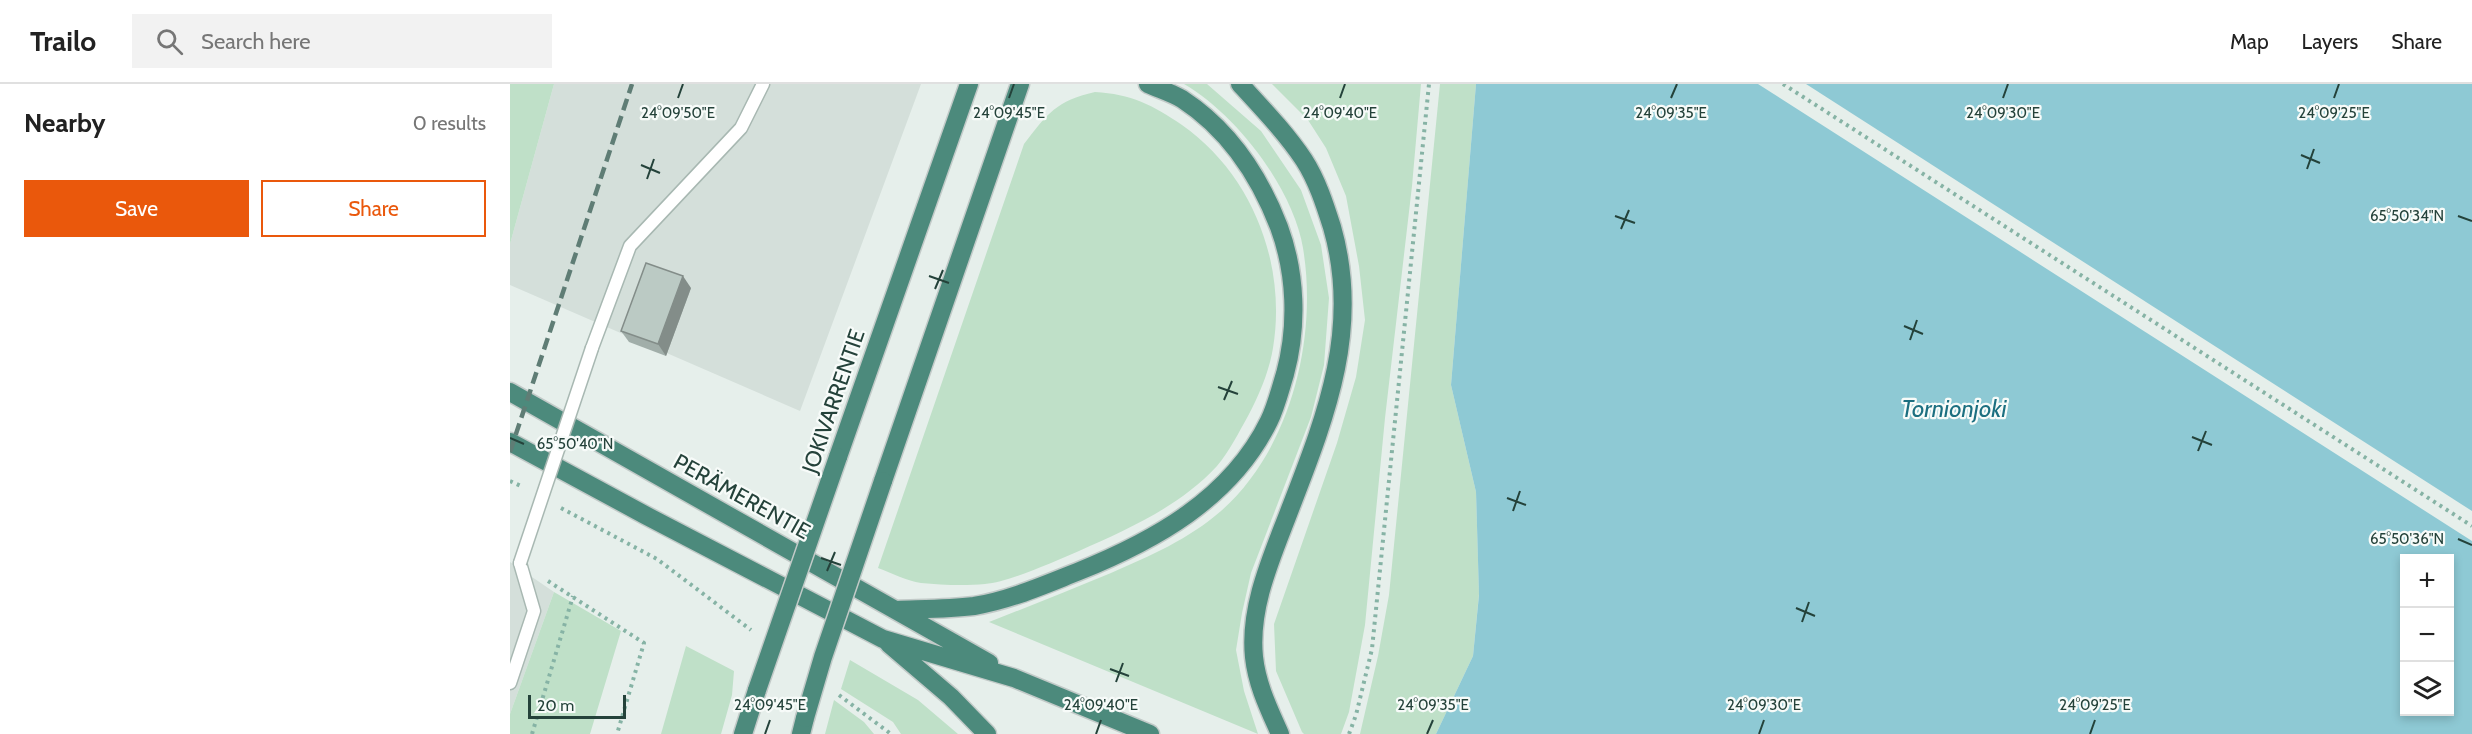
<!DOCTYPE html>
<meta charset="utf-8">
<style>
:root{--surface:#fff;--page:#f2f2f2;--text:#222;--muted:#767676;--line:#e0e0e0;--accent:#ea580c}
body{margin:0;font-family:Cabin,sans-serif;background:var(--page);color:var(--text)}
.controls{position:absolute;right:18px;bottom:18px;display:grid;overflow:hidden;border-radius:0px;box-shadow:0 3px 9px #0003}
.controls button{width:54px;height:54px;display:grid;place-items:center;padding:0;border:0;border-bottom:2px solid var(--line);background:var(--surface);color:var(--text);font:30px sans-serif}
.scale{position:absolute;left:18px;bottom:15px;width:98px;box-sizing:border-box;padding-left:6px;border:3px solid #24423a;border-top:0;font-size:16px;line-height:21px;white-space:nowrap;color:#24423a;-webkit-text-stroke:4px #f7fbf9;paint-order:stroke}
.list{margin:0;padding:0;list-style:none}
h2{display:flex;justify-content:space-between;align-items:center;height:78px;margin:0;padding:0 24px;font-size:26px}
h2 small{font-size:20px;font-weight:400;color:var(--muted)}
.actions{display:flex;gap:12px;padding:18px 24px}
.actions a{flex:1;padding:14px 0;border:2px solid var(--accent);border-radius:0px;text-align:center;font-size:21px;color:var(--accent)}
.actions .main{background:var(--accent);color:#fff}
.icon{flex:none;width:33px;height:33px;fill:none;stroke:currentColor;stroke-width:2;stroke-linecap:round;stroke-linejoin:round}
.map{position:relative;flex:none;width:1962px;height:650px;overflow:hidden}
header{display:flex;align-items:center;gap:36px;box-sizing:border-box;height:84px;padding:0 30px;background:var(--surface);border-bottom:2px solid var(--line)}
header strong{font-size:28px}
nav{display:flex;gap:33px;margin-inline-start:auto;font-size:21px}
.search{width:420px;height:54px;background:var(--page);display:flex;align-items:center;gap:15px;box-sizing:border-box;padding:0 21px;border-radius:0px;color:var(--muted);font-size:22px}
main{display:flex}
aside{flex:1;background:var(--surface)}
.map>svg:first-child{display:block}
.built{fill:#d4dfda}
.green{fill:#bfe0c8}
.water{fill:#8ec9d4;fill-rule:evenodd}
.pier{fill:#e6efeb}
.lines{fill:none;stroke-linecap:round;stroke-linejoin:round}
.service-casing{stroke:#a8b8b2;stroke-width:15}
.trunk-casing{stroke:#c2cac8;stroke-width:21}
.path{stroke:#86b3a5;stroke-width:4;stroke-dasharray:3 4.5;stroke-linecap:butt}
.service{stroke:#fff;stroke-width:12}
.trunk{stroke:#4c8a7c;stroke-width:18}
.rail{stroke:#5f7d75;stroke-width:4.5;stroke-dasharray:12 6;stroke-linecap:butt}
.service-bridge-casing{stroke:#a8b8b2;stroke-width:15;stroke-linecap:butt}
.trunk-bridge-casing{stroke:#c2cac8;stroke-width:21;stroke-linecap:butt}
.service-bridge{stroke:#fff;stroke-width:12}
.trunk-bridge{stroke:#4c8a7c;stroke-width:18}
.wall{fill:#a1aea9}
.shaded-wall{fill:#838d89}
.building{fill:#bbcac4;stroke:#838d89;stroke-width:1.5}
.ticks{fill:none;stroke:#24423a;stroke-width:2}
.labels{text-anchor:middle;stroke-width:4.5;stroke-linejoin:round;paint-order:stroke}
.street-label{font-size:22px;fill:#24423a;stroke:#f7fbf9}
.water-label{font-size:24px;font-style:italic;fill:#1c6f80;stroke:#f7fbf9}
.ticks-label{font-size:15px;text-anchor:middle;fill:#24423a;stroke:#f7fbf9;stroke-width:4.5;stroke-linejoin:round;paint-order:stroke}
</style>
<header>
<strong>Trailo</strong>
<div class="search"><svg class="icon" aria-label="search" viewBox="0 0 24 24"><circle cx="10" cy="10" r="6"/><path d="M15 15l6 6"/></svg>Search here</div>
<nav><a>Map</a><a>Layers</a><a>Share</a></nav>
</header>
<main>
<aside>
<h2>Nearby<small>0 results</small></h2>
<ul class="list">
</ul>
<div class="actions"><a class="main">Save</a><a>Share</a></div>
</aside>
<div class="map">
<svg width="1962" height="650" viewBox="0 0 1962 650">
<rect width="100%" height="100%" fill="#e6efeb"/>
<path class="built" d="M44,0H411L290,327L0,201V160Z
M0,478L44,508L0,630Z"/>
<path class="green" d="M0,0H44L0,160Z
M674,0H697L751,47L791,106L811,161L819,214L814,281L801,333L741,489L732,529L726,566L734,607L748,650L479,538C520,522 560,506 601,489C640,472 679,455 711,427C781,365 808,254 793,164C783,104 726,30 674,0Z
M762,0H911L902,102L875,334L855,541L839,628L831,650H794L792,648L766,587L764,540L827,359L846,293L855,236L849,182L836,112L816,64L798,36Z
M930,0H966L941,301L966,408L969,510L963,572L926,650H850L868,572L879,511Z
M585,8C621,10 643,21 672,41C742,90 777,180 763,264C759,288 749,311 738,332C729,348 719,368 707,382C669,423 618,445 569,467C545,477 500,498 475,500C455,502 431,501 411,499C397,497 382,489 368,484L514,60C538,29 546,17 585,8Z
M44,508L111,547L80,650H0V630Z
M176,562L224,587L222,611L211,650H151Z
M340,576L408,616L448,650H391L383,638L331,605Z
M324,616L354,638L364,650H315Z"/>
<path class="water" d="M966,0H1962V650H926L963,572L969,511L966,408L941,301ZM1894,474H1940V628H1894Z"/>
<path class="pier" d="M1248,0H1296L1962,427V457Z"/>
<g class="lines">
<defs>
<path id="service" d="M82,264L120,162L231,44L253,0
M0,599L24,527L10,479"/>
<path id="trunk" d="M730,0C752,24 776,49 794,76C807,96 815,121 822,143C852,247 814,337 777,433C760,477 739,525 744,573C747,601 759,625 770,650
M0,308L479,579
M0,358L135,431L373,555L504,594L640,650
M328,373L459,0
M373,397L510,0
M387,526C412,525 439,525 464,522C500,516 534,501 567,488C644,457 721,415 759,337C766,323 770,306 775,290C788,242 786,189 769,143C749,91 718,45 672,15C662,9 649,5 638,0
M379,560L441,613L477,650
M233,650L247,606
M291,650L295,634"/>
</defs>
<use href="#service" class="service-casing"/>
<use href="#trunk" class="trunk-casing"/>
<path class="path" d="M1273,0L1962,442
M0,397L13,403
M51,424L147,475L241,546
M38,497L134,559L107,650
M329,611L381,650
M22,650L63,512
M839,650L846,631L862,565L919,0"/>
<use href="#service" class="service"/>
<use href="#trunk" class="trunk"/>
<path class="rail" d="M0,368L122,0"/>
<defs>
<path id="service-bridge" d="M10,479L82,264"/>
<path id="trunk-bridge" d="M247,606L328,373
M295,634L313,573L373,397"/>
</defs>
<use href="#service-bridge" class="service-bridge-casing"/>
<use href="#trunk-bridge" class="trunk-bridge-casing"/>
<use href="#service-bridge" class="service-bridge"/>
<use href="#trunk-bridge" class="trunk-bridge"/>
</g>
<path class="wall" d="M181,204L156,272L119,258L111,247Z"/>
<path class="shaded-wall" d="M173,192L181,204L156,272L148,260Z"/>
<path class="building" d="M136,179L173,192L148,260L111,247Z"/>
<path class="ticks" d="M168,14L173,0M499,14L504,0M830,14L835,0M1161,14L1167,0M1493,14L1498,0M1824,14L1829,0M1791,71L1810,79M131,81L150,89M1797,85L1804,65M137,95L144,75M1105,132L1125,139M1948,132L1962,137M1111,145L1119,126M419,192L439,199M425,205L433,186M1394,242L1413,250M1400,256L1407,236M708,303L728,310M714,316L722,297M1682,353L1702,361M0,354L14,360M1688,367L1696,347M997,414L1016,421M1003,427L1010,407M1948,455L1962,461M311,474L331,481M317,487L325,468M1286,524L1305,532M1292,538L1299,518M600,585L619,592M606,598L613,579M255,650L260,636M586,650L591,636M917,650L923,636M1249,650L1254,636M1580,650L1585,636"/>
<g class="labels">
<g class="street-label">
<text transform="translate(323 317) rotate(-71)" y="8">JOKIVARRENTIE</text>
<text transform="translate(232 412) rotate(29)" y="8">PERÄMERENTIE</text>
</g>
<g class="water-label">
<text x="1444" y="333">Tornionjoki</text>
</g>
</g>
<g class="ticks-label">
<text x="168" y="34">24°09'50"E</text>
<text x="499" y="34">24°09'45"E</text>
<text x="830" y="34">24°09'40"E</text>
<text x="1161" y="34">24°09'35"E</text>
<text x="1493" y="34">24°09'30"E</text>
<text x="1824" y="34">24°09'25"E</text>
<text x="1897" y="137">65°50'34"N</text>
<text x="65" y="365">65°50'40"N</text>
<text x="1897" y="460">65°50'36"N</text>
<text x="260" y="626">24°09'45"E</text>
<text x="591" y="626">24°09'40"E</text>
<text x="923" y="626">24°09'35"E</text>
<text x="1254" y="626">24°09'30"E</text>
<text x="1585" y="626">24°09'25"E</text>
</g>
</svg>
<div class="controls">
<button>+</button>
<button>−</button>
<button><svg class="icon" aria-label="layers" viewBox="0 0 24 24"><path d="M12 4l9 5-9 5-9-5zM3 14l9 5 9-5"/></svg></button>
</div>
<div class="scale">20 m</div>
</div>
</main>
